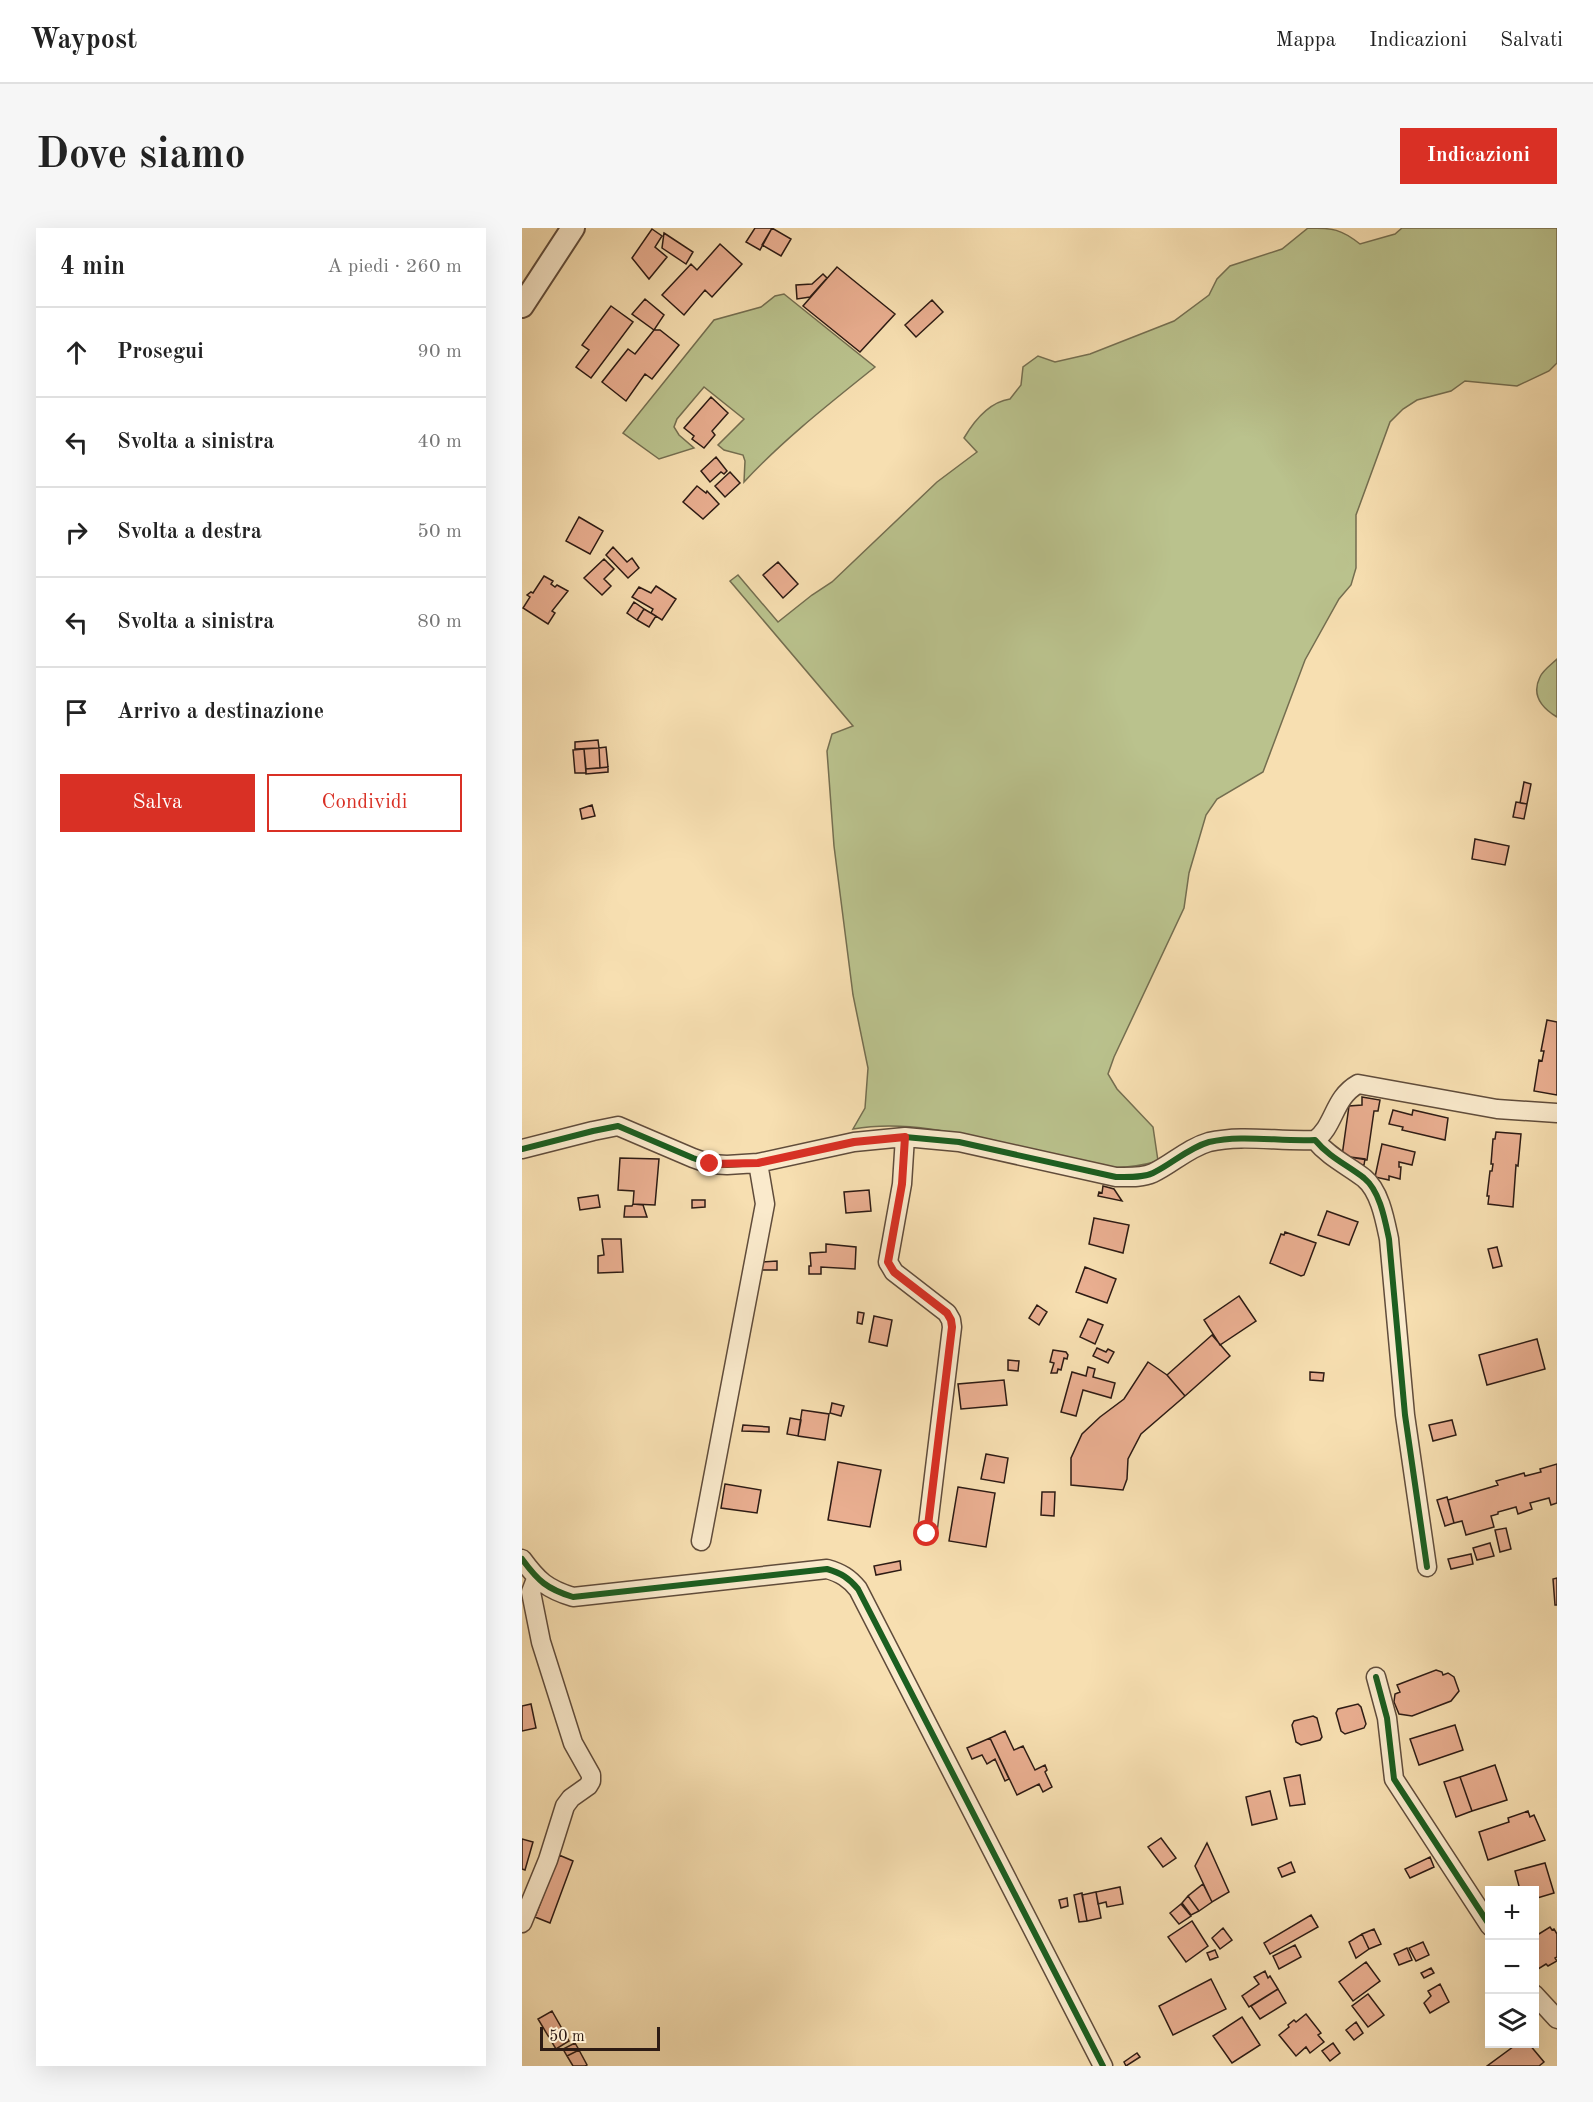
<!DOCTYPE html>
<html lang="it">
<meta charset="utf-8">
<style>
:root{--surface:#fff;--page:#f6f6f6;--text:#222;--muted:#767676;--line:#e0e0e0;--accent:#d93025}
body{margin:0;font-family:"Old Standard TT",serif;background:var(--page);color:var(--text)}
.controls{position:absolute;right:18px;bottom:18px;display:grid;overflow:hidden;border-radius:0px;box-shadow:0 6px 24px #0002}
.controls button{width:54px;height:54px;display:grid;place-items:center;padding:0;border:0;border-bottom:2px solid var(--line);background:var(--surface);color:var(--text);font:30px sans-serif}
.scale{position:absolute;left:18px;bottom:15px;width:120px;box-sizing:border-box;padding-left:6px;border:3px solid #2d1b14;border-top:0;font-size:16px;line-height:21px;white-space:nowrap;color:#2d1b14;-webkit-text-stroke:4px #faeacc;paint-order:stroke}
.stop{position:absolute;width:18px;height:18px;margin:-14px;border:4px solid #d93025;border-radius:50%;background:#fff}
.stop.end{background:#d93025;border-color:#fff;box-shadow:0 2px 6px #0008}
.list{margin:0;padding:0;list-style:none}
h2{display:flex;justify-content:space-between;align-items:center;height:78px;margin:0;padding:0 24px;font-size:26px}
h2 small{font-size:20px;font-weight:400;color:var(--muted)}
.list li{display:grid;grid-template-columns:39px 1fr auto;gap:18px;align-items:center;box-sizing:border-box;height:90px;padding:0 24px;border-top:2px solid var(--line)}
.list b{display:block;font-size:22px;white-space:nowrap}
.list em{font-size:20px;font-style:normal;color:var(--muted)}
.actions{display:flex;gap:12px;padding:18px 24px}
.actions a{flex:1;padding:14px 0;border:2px solid var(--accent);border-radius:0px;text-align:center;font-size:21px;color:var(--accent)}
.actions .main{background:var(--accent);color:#fff}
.icon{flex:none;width:33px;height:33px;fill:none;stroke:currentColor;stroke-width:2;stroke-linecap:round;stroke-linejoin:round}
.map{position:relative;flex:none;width:1035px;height:1838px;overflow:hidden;border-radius:0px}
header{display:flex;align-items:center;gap:36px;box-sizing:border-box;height:84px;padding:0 30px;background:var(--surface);border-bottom:2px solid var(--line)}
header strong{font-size:28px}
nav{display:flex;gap:33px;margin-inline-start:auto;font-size:21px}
.intro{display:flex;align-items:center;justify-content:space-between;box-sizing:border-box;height:144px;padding:0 36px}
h1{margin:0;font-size:42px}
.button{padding:15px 27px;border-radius:0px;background:var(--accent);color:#fff;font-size:21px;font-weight:700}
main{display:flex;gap:36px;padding:0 36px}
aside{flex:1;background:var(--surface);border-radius:0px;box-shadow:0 6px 24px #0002}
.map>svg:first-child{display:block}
.green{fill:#bac28d;stroke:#746e50;stroke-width:1.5}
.building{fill:#e9ae90;stroke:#2d1b14;stroke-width:1.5}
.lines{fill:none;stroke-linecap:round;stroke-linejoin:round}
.minor-casing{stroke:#604c3b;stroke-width:21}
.tertiary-casing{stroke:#604c3b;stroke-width:26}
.minor{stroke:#faeacc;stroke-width:18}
.tertiary{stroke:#faeacc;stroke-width:22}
.cycleway-casing{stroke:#faeacc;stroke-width:10}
.cycleway{stroke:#1b5e20;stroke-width:6}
.route{stroke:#d93025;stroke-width:8}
</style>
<header>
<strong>Waypost</strong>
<nav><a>Mappa</a><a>Indicazioni</a><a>Salvati</a></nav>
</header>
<div class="intro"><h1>Dove siamo</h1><a class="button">Indicazioni</a></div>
<main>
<aside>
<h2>4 min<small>A piedi · 260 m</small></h2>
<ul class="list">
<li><svg class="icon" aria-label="ahead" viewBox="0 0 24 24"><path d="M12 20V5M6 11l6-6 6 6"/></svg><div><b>Prosegui</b></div><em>90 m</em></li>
<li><svg class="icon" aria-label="left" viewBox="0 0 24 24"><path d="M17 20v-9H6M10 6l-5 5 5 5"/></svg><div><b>Svolta a sinistra</b></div><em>40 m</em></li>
<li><svg class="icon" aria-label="right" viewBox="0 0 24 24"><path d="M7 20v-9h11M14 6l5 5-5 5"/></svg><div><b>Svolta a destra</b></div><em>50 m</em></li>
<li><svg class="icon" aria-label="left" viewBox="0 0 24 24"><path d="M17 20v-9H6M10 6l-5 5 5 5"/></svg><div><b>Svolta a sinistra</b></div><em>80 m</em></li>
<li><svg class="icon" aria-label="arrive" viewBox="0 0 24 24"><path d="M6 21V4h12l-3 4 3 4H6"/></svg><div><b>Arrivo a destinazione</b></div></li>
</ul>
<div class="actions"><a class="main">Salva</a><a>Condividi</a></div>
</aside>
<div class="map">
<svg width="1035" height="1838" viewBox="0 0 1035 1838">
<rect width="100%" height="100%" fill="#f7dfb1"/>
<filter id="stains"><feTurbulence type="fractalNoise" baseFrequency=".00333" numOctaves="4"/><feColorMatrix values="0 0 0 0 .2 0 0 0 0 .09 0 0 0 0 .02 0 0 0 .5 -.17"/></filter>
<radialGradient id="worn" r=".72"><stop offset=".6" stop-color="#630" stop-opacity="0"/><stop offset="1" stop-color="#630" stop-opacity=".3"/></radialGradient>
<path class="green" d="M786,0C811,0 819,1 838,16L873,6L880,0H1035V135L1027,143L995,158L943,153L929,163L895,172L881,181L868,194L834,287V340L829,357L817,371L783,432L741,544L695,571L684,587L667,645L662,680L592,829L586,846L595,861L631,899L636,933C590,946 567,937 523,926C460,912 396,890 331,901L343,880L346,840L331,767L312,618L305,523L310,506L331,498L208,353L216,347L256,394L290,367L310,354L415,254L455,224L442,210C452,193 468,174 488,171L499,157L501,139L516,128L533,134L568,126L652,93L687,67L695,51L708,38L760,21Z
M262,66L353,139C307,176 262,211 222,254L223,233L221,227L202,222L196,217L222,191L182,159L155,191L152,199L157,207L172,220L137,231L101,205L192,92L239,79L253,68Z
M1035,431V489C1020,480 1009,467 1018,449C1021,442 1030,436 1035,431Z"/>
<path class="building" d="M233,0H250L238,22L224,14Z
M250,0L269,11L259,28L240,17Z
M130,1L140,8L133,19L145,29L127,51L110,30Z
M142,5L171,24L164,36L140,20Z
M198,16L220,36L190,69L183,62L162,87L140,67L169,36L175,42Z
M315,39L373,86L338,124L281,78Z
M301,46L305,50L288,69L275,71L274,57L290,56Z
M123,71L142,87L132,102L110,86Z
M410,72L421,84L394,109L383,97Z
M89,78L111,94L69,150L54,139L67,122L60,117Z
M132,102H138L157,117L130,151L123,146L104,173L80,154L106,121L113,126Z
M189,169L206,185L190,203L193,207L182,220L170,211L172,208L162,200Z
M194,229L205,243L202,246L199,244L188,254L179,243Z
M208,244L218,255L203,269L193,258Z
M175,258L184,265L185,263L197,276L181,291L161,274Z
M57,289L81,303L68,326L44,313Z
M91,319L105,334L110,330L117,340L106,350L84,327Z
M82,331L92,341L82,351L89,358L80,367L62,350Z
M256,334L276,356L261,370L241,347Z
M22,348L31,353L29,356L33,359L35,357L46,363L30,383L33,385L26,396L1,380L8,369L5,367L9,364L11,365Z
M134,358L154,371L140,392L129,385L131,381L110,369L117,359L129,365Z
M112,374L122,381L115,392L105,385Z
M122,381L134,388L127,399L115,392Z
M76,512L77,520L53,521V514Z
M84,519L86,539L78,540L77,520Z
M77,520L78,540L64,541L62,521Z
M62,521L64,545H53L51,522Z
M86,539V544L64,546V541Z
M1002,554L1009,556L1005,576L998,575Z
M994,574L1005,576L1002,591L991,589Z
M70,577L73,588L60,591L58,581Z
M953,611L987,618L983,637L950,631Z
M1025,792L1035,794V867L1012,863L1017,832L1020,833L1022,823H1019Z
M840,869L858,872L856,883H852L845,932L820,928L827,878L840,877Z
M871,882L890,887L891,882L926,890L923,912L880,902L881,899L867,896Z
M974,904L999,906L996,938L994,937L991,979L966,976L967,968H965L968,943H970L971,936H969L971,911H973Z
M860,916L893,924L890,937L877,934V939H879L878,951L867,948V952L853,949Z
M828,929L843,931L842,937L827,935Z
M98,930L137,931L133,977L111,976L112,963L96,962Z
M581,958L592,961L600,973L576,968L577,964L580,965Z
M347,962L349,983L324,985L322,964Z
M76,967L78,979L58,982L56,970Z
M170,972H183V979L170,980Z
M111,976L121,977L125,989H102L103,978H110Z
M805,983L836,994L827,1017L796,1007Z
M572,990L607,997L601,1025L567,1016Z
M763,1004L794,1015L782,1047L779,1048L748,1035L759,1006L762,1007Z
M80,1011H99L101,1044L76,1045V1028L82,1027Z
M304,1016L334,1019L333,1041L299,1039V1046H287V1038H289L288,1025L304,1024Z
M975,1019L980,1038L971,1040L966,1021Z
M255,1033V1042H240V1034Z
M563,1039L594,1051L585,1075L554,1064Z
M717,1068L734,1093L698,1117L682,1092Z
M515,1077L525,1084L517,1097L507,1090Z
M336,1084L342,1085L340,1096L335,1095Z
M352,1088L370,1092L365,1118L347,1114Z
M566,1091L581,1097L573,1116L558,1109Z
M690,1107L708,1128L663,1168L645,1147Z
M1015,1111L1023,1141L965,1157L957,1127Z
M575,1120L584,1124L586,1121L592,1124L586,1135L571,1128Z
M531,1122L544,1124L546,1127L545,1131L542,1130L539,1142L536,1141L535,1145H529L532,1135L528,1134Z
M486,1132L497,1133L496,1143L486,1142Z
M626,1134L645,1147L663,1168L619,1206L606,1231L605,1251L601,1262L549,1257V1230L560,1206L578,1189L602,1171Z
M566,1139L573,1141L571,1149L593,1155L589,1170L561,1162L554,1188L539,1184L550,1144L564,1148Z
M788,1144L802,1145L801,1153L788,1152Z
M482,1152L485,1177L439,1181L436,1156Z
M310,1175L322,1178L319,1188L308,1185Z
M280,1182L307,1186L303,1212L276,1208Z
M268,1190L279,1192L276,1208L265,1206Z
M930,1192L934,1207L911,1213L907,1197Z
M221,1197L247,1199V1204L220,1203Z
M464,1226L486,1230L482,1255L459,1251Z
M316,1234L359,1242L348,1299L306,1292Z
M1035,1236V1275L1029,1277L1027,1270L1008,1275L1010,1281L996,1286L994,1279L976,1284V1286L969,1288L972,1299L944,1307L940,1293L932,1295L926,1272L976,1257L974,1253L1002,1245L1003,1248L1019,1244L1018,1241Z
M203,1256L239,1262L235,1285L199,1280Z
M436,1259L473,1265L464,1319L427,1313Z
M520,1264H533L532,1288L519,1287Z
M925,1269L932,1295L923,1298L915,1272Z
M984,1300L989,1321L978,1324L973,1302Z
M968,1315L972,1328L955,1332L951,1320Z
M949,1326L951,1336L929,1341L926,1331Z
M378,1333L379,1342L354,1347L352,1338Z
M1035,1350V1377H1033L1031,1351Z
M914,1442L920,1444L921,1447L926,1445L932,1449L937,1463L929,1473L890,1488L877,1486L872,1474L873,1466L878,1464L875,1457Z
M9,1476L14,1500L0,1503V1478Z
M836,1476L839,1479L844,1496L842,1500L823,1506L819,1503L814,1485L816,1481Z
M791,1488L795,1490L800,1509L798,1512L779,1517L774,1514L770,1497L772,1493Z
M933,1497L941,1522L897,1537L888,1511Z
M483,1503L492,1522L501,1518L513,1542L523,1537L525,1542L523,1544L530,1559L521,1564L517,1556L495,1567L468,1510Z
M468,1510L487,1551L483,1553L473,1531L465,1536L460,1527L450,1531L445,1520Z
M973,1537L985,1572L950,1583L938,1549Z
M778,1547L783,1576L768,1578L762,1550Z
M938,1549L950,1583L934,1589L922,1554Z
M748,1563L755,1591L730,1597L724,1569Z
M1006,1583L1008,1589L1012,1587L1023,1612L966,1632L957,1604L987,1594L986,1590Z
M639,1610L654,1630L641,1639L626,1619Z
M0,1611L11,1614L3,1642L0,1641Z
M685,1615L707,1664L690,1674L673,1638Z
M37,1627L51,1633L28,1695L13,1689Z
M908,1629L912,1639L888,1650L883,1641Z
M769,1634L773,1644L760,1649L756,1640Z
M1023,1635L1032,1665L1012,1671V1662H998L993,1643Z
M681,1656L690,1674L677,1683L666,1668Z
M598,1659L601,1676L585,1679L584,1674L576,1676L574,1664Z
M574,1664L579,1690L565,1693L560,1667Z
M560,1665L565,1693L557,1694L552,1667Z
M666,1668L677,1683L669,1687L660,1675Z
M545,1670L546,1678L539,1680L537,1672Z
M659,1676L669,1688L657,1696L648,1685Z
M789,1687L796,1699L748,1726L742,1715Z
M670,1693L686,1718L664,1734L646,1709Z
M1028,1699L1030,1702L1032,1701L1035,1706V1729L1033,1730L1035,1733L1026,1738L1024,1736L1013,1743L1012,1709Z
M701,1700L710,1712L698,1721L690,1710Z
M852,1701L859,1716L847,1721L840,1706Z
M840,1706L847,1721L834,1730L827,1714Z
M901,1714L907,1727L894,1733L887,1720Z
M773,1717L779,1729L757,1741L751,1728Z
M885,1720L890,1732L877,1737L872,1726Z
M693,1722L696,1729L688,1732L685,1725Z
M844,1734L858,1753L831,1773L817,1754Z
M909,1740L912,1745L902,1750L899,1745Z
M743,1743L746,1750L748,1748L756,1761L727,1779L720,1768L737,1756L732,1749Z
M689,1751L704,1781L651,1807L637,1778Z
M918,1756L927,1774L908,1785L902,1775L909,1768L906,1763Z
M756,1761L764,1775L738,1791L729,1778Z
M846,1766L862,1787L846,1799L830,1778Z
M30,1783L47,1813L34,1821L16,1791Z
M784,1786L799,1805L796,1807L802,1814L788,1825L784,1819L774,1828L757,1807L767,1799L766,1797L772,1792L774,1794Z
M720,1789L738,1817L710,1835L691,1808Z
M834,1794L841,1805L832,1812L824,1802Z
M53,1815L57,1822L45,1828L41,1821Z
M811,1815L818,1825L808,1833L800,1823Z
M995,1816H1007L1022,1834L1017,1838H965Z
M57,1822L65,1837L63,1838H51L45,1828Z
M615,1825L618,1829L604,1838L602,1834Z"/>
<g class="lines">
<defs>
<path id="minor" d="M383,909L380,956L366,1034L372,1044L425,1085L429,1092L430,1099L405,1306
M793,912C813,898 811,870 836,856L975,881L1035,885
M0,921L71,903L96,898L171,930L188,936L205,937L236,935L332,914L383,909L437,914L594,949C606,949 620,950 631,945C650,936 666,920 687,914C721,906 758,914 793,912C807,929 825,937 842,950C858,963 863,992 867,1011L883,1187L905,1339
M179,1313L243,976L236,935
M0,1331C16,1353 25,1361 51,1369L305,1341C319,1345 327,1350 336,1361L581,1838
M854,1449L865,1490L872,1551L968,1698
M0,1695L26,1632L43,1578L49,1570L66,1558L69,1553V1547L51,1515L19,1414L9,1364L14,1351
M1012,1766L1035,1791"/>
<path id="tertiary" d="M0,78L51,0"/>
</defs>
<use href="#minor" class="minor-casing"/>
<use href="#tertiary" class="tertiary-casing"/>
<use href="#minor" class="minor"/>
<use href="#tertiary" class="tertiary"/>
<defs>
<path id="cycleway" d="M0,921L71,903L96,898L171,930L188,936L205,937L236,935L332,914L383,909L437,914L594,949C606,949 620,950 631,945C650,936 666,920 687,914C721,906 758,914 793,912C807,929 825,937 842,950C858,963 863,992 867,1011L883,1187L905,1339
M0,1331C16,1353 25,1361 51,1369L305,1341C319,1345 327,1350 336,1361L581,1838
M854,1449L865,1490L872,1551L968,1698"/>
</defs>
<use href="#cycleway" class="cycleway-casing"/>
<use href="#cycleway" class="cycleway"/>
</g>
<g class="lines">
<path class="route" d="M188,936L236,935L332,914L383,909L380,956L366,1034L372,1044L425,1085L429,1092L430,1099L405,1306"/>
</g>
<rect width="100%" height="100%" filter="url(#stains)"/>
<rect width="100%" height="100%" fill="url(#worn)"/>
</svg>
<div class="controls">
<button>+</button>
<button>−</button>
<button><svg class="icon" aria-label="layers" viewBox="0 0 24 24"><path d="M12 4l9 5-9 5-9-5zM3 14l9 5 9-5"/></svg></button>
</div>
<div class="scale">50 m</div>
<div class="stop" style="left:405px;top:1306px"></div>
<div class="stop end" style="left:188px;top:936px"></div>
</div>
</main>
